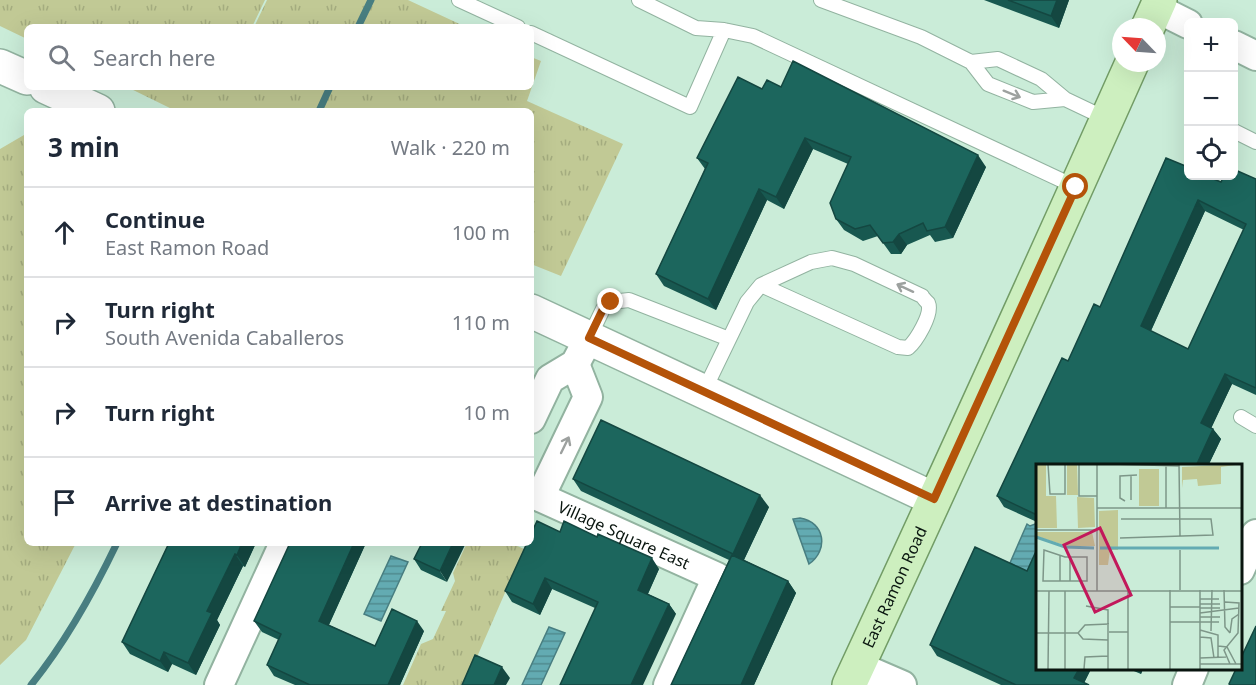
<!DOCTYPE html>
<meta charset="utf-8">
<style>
:root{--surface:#fff;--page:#f2f2f3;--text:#1f2937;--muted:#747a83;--line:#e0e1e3}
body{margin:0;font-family:"Noto Sans",sans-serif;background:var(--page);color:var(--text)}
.controls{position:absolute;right:18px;top:18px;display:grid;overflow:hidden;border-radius:9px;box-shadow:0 6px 24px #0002}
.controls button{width:54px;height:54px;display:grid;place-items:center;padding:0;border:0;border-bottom:2px solid var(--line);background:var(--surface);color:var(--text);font:30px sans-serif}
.compass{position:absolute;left:1112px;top:18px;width:54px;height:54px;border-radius:50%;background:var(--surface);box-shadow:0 6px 24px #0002;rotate:295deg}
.stop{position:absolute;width:18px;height:18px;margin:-14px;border:4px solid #b45309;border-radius:50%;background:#fff}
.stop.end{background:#b45309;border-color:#fff;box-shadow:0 2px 6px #0008}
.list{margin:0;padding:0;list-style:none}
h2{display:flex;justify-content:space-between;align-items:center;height:78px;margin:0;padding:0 24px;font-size:26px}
h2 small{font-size:20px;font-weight:400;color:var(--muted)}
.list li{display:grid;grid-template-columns:39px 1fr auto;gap:18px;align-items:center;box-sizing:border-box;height:90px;padding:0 24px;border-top:2px solid var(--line)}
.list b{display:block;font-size:22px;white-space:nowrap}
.list p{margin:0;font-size:20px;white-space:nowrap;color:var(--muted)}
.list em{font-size:20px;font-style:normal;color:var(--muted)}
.icon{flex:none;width:33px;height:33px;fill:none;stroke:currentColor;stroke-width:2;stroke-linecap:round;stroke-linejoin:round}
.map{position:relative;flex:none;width:1256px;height:685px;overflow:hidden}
.search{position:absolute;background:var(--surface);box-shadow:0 6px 24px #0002;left:24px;top:24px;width:510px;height:66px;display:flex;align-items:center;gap:15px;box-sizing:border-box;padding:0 21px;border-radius:9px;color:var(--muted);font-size:22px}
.panel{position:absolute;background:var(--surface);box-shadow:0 6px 24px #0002;left:24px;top:108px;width:510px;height:438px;border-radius:9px}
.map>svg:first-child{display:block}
.grass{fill:url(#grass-tufts)}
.water{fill:url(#water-rules);stroke:#487e81;stroke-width:1.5}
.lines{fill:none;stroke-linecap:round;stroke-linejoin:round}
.stream{stroke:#487e81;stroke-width:7}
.lane-casing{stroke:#92b3a0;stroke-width:16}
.street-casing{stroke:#92b3a0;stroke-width:32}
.secondary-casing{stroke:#92b3a0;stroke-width:36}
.primary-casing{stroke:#729c66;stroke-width:36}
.lane{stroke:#fff;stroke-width:14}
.street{stroke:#fff;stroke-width:28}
.secondary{stroke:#fff;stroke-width:33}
.primary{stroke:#cdefbf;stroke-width:33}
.wall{fill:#185850;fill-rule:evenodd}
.shaded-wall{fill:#144741}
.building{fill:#1c665d;stroke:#144741;stroke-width:1.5;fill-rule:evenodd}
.oneway{stroke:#9da19f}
.route{stroke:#b45309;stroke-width:8}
.labels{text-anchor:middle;stroke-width:6;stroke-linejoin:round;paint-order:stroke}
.street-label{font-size:16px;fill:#09150f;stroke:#fff}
.inset-river{fill:none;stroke:#63abb2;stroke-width:3}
.inset-road{fill:none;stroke:#7d9688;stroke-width:1.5}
.view{fill:#c2185b;fill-opacity:0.15;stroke:#c2185b;stroke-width:3}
.inset-edge{fill:none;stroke:#09150f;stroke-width:3}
</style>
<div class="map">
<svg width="1256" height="685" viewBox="0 0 1256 685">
<defs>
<pattern id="grass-tufts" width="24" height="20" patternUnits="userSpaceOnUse" patternTransform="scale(1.5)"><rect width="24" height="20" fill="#c1c995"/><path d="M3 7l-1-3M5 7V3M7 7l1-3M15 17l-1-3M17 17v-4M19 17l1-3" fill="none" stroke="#a4ac7f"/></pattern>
<pattern id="water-rules" width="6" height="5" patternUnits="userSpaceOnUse" patternTransform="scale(1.5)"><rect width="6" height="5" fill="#63abb2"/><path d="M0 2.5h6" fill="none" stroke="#508a8f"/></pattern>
</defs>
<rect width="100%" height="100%" fill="#caecd8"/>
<path class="grass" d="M0,0H265L252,27H27V39L0,26Z
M267,0H408L466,27H254Z
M531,57L541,61L527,101L623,144L561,276L531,264V111H176L127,87H531Z
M24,135L27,136V543H76L26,640L0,665V149Z
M467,543H511L524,549L477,657L470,685H403L421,644L433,639L446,611H441L455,581L453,573Z"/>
<path class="water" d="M800,518C825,522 829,550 809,564L793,519Z
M1027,524L1030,526L1035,524L1037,525V557L1030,572L1024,571L1015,569L1014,565L1010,563Z
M391,556L408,562L381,621L364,614Z
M549,627L565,633L541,685H522Z"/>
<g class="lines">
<path class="stream" d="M358,27L371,0
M319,111L330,87
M31,685C66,642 93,593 117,543"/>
<defs>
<path id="lane" d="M459,0L518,27
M639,0L696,28L724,30L753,36L1076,187
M821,0L921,37L971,62L988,84L1033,102L1065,99
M531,33L690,107L724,30
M971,62L998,59L1041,79L1065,99L1107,119
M1234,131L1256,142
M589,338L603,309L611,302L629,300L729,339
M704,391L747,302L761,285L811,262L832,258L854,264L922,296C922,297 928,303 928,303C933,314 916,341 908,348L898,347L761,285
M1241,417L1256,426"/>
<g id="street">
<path d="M1156,8L1188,24"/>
<path d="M1234,45L1256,56"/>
<path d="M531,419L550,379L575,364L583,349"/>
<path id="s1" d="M531,493L717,577L668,685"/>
<path d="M540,497L588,397L575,364"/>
<path d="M1240,570L1256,534"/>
<path d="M858,666L902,685"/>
<path d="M219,685L284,543"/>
<path d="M1187,685L1194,668"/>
</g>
<path id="secondary" d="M0,66L27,78
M46,87L98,111
M531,311L934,499"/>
<g id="primary">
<path d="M1148,27L1160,0"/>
<path id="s2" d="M849,685C945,479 1039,271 1132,63"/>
</g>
</defs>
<use href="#lane" class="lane-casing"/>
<use href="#street" class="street-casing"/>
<use href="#secondary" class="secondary-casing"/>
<use href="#primary" class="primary-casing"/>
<use href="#lane" class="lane"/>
<use href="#street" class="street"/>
<use href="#secondary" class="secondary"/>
<use href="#primary" class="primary"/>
</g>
<path class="wall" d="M984,0H1069L1059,28Z
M781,87L986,167L953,238L935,242L930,235L907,245L901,254H891L878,236L863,241L844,230L836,219L848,164L813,149L784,209L767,200L716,310L664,286L656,274L705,169L697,158L762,89Z
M1166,158L1221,182L1256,179V395L1232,384L1211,428L1213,429L1221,439L1208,466H1037V522L1004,507L997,496L1068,361L1100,307ZM1205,211L1244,230L1188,349L1151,331Z
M573,479L769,507L744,560L788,581L796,593L754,685H671L729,560L581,491Z
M560,532L659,569L648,594L669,604L676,614L595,608L552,589L540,615L512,602L505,591Z
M169,543H256L245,567L243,566L217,620L220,625L196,675L172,664L168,672L130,654L122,642Z
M290,543H366L329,625L375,646L424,631L400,685H295L274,676L267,665L279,640L262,632L254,621Z
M422,543L447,582L421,570L414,559Z
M1027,571L1037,669H1091L1084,683L1089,685H1001L937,656L930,645Z
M1129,669H1143L1141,674Z"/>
<path class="shaded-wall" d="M1057,0H1069L1059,28L1051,16Z
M805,138L813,149L784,209L776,197Z
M978,155L986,167L953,238L945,227Z
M759,189L767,200L716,310L708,299Z
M1198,200L1205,211L1148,337L1141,326Z
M899,234L907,245L901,254L893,242Z
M1225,374L1232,384L1209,433L1201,423Z
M1213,429L1221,439L1208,466H1196Z
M760,495L769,507L741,566L733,554Z
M242,543H256L245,567L237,555Z
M354,543H366L326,631L319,621Z
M453,543H466L447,582L440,571Z
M235,554L243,566L217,620L220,625L196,675L188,663L207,611Z
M652,558L659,569L645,600L638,590Z
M545,578L552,589L540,615L533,604Z
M788,581L796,593L754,685H741Z
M669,604L676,614L643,685H631Z
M417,621L424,631L400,685H388Z
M164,652L172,664L168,672L160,661Z
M502,667L510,678L506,685H494Z
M1079,669H1091L1083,685L1074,678Z
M1137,669H1143L1141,674Z"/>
<path class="building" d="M1008,0H1057L1051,16Z
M793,61L978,155L945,227L927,231L923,223L899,234L893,242L883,243L870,225L855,229L836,219L830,203L851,157L805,138L776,197L759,189L708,299L656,274L708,163L697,158L738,77L762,89L767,80L781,87Z
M1166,158L1188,167V176H1206L1221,182L1224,176H1233V169L1256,179V388L1225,374L1201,423L1213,429L1196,466H1037V515L997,496L1062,358L1068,361L1094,304L1100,307ZM1198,200L1246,224L1188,349L1141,326Z
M601,420L760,495L733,554L573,479Z
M537,521L560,532L564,521L597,537L598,534L652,558L638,590L669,604L631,685H560L598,602L545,578L533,604L505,591L527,543H531V534Z
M169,543H242L237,555L235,554L207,611L212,613L188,663L164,652L160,661L122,642Z
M290,543H354L319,621L375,646L392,609L417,621L388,685H310L267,665L281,634L254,621Z
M422,543H453L440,571L414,559Z
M975,547L1027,571L1037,549V669H1079L1074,678L1089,685H1016L930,645Z
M732,555L788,581L741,685H671Z
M1256,626V685H1231L1229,684L1236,669H1239V662Z
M475,655L502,667L494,685H462Z"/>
<defs><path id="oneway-shaft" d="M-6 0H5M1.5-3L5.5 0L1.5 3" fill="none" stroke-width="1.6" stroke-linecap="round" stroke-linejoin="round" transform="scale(1.5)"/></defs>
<g class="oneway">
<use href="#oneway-shaft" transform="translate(1012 94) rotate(22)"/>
<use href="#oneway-shaft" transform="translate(905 288) rotate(-155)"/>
<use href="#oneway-shaft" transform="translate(565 445) rotate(-64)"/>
</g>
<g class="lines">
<path class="route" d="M611,302L603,309L589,338L934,499L1076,187"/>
</g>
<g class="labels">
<g class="street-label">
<text dy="6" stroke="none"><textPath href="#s1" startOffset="102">Village Square East</textPath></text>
<text dy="6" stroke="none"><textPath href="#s2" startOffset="108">East Ramon Road</textPath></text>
</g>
</g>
<g transform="translate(1036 464)">
<rect width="206" height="206" fill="#caecd8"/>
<path d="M0,0H10V32H20L21,64H0ZM31,0H41L42,31H31ZM206,0L185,3V20L162,22L161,15L147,16L146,24V3ZM103,5H123V42H103ZM41,33L58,34L59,63L42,64ZM82,46V86H74L72,101H63V47ZM0,68H56L59,82H31L0,72Z" fill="#c1c995"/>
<path class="inset-river" d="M0,73L29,83L58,84M64,84H183"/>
<path class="inset-road" d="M12,0L14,30H29V0M43,0V32H61M61,0V127M76,0L143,2M143,0L144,72M130,2V44M95,11V36M89,37L84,34V12L101,11M61,44H206M0,66H61M84,74L177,71L175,55H85M8,86L29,93H51V117H7ZM24,91V117M34,93V117M144,126V86M164,126V205M188,126L189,163L194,169M0,127H206M164,135H183M189,138L203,139L202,169L188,186L194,200M164,140H184M50,142L72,146V205M134,143H164M164,144H184M164,149L203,144M164,153H184M134,158H183M164,166L182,171V194M175,167L176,126M73,168H92M0,169H42M42,169L49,161L73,160M42,169L47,175L72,176M194,169L196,155L203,150M164,173L175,174L178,194M182,182L191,183L200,200M164,194L190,193M164,200H206M12,205L13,127M29,205V127M48,205L49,193L72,192M92,205V127M134,205V126"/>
<path class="view" d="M64,64L95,131L59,148L28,81Z"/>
<rect width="206" height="206" class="inset-edge"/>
</g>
</svg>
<div class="controls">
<button>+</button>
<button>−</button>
<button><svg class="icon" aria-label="locate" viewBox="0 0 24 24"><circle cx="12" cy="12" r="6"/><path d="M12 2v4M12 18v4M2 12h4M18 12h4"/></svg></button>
</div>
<svg class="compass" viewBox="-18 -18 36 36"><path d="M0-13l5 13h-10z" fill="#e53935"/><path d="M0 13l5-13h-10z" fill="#747a83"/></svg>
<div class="stop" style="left:1076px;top:187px"></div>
<div class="stop end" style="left:611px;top:302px"></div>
<div class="search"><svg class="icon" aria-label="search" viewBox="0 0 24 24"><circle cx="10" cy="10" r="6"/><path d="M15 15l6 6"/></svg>Search here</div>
<section class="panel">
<h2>3 min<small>Walk · 220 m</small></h2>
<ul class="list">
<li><svg class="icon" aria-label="ahead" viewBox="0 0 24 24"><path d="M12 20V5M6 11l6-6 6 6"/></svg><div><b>Continue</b><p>East Ramon Road</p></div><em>100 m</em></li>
<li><svg class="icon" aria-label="right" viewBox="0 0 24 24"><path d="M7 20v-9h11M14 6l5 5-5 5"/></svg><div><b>Turn right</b><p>South Avenida Caballeros</p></div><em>110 m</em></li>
<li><svg class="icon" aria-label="right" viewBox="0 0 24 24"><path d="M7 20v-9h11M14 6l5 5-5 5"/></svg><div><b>Turn right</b></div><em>10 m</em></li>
<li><svg class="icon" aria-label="arrive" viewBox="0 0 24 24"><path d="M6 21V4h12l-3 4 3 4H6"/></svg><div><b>Arrive at destination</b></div></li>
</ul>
</section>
</div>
